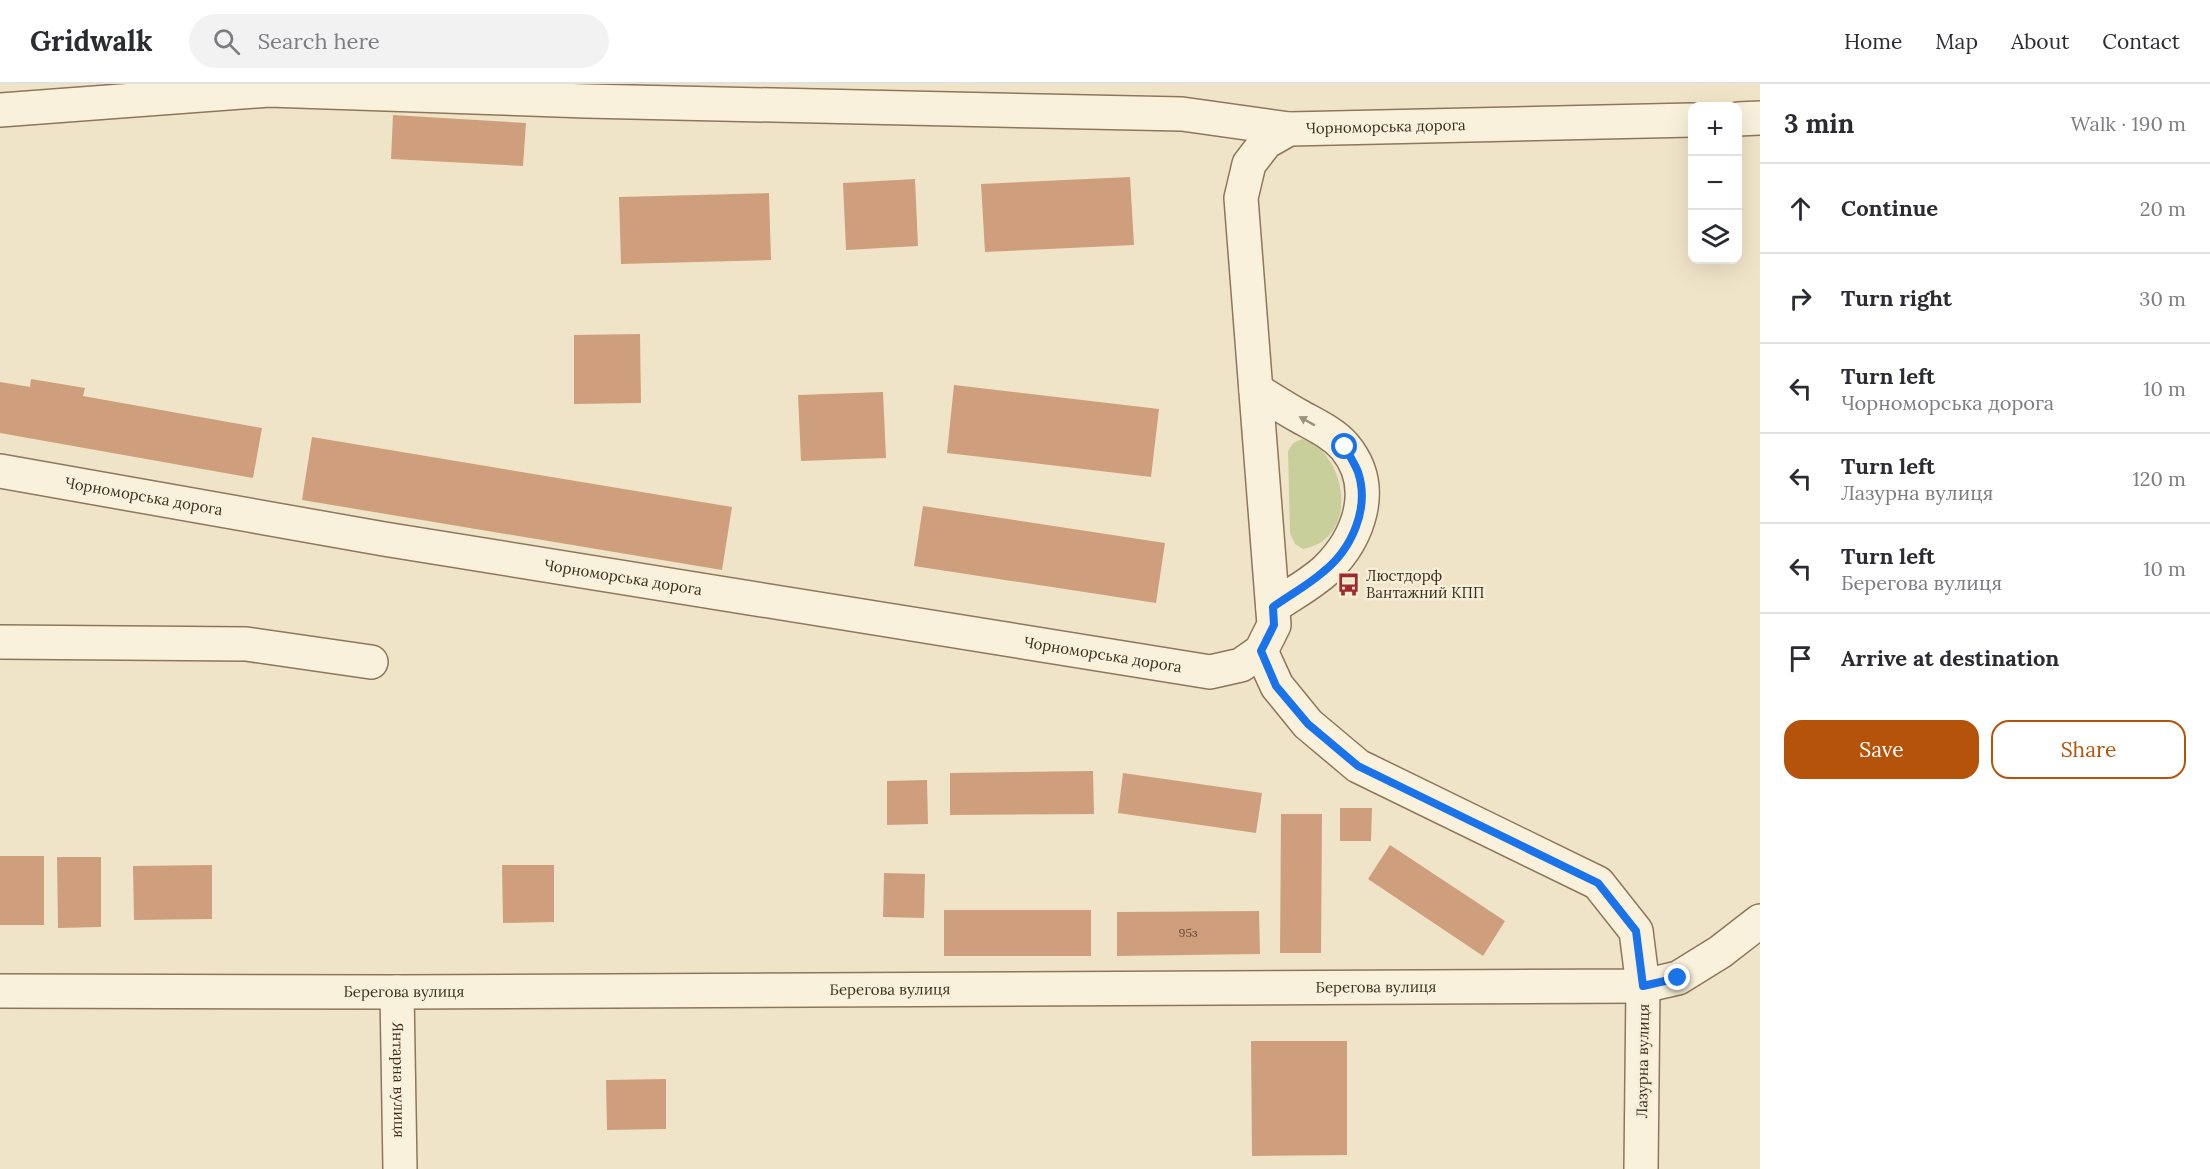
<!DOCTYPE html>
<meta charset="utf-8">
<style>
:root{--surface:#fff;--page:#f2f2f3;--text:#2b2b33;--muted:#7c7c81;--line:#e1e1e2;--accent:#b45309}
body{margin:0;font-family:Lora,serif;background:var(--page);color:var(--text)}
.controls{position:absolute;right:18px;top:18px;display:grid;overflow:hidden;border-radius:12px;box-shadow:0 6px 24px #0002}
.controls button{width:54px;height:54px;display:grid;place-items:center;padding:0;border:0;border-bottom:2px solid var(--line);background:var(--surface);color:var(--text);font:30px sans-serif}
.stop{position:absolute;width:18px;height:18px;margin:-14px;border:4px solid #1a73e8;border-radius:50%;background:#fff}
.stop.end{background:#1a73e8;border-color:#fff;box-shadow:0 2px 6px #0008}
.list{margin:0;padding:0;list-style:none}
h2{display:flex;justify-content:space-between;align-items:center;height:78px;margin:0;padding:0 24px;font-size:26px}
h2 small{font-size:20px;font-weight:400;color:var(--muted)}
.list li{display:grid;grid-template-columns:39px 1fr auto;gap:18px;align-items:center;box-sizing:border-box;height:90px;padding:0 24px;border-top:2px solid var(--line)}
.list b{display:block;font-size:22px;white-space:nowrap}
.list p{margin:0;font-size:20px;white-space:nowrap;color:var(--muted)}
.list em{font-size:20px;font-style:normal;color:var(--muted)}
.actions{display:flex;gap:12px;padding:18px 24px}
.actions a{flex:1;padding:14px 0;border:2px solid var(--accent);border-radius:18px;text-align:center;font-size:21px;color:var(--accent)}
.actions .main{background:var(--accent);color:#fff}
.icon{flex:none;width:33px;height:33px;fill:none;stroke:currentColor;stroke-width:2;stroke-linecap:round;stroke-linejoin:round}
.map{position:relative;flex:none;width:1760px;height:1085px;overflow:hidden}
header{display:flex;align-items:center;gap:36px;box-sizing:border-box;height:84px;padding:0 30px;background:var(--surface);border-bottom:2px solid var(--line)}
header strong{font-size:28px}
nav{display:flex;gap:33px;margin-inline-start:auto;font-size:21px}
.search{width:420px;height:54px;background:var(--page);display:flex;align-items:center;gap:15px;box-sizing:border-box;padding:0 21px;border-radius:33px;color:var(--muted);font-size:22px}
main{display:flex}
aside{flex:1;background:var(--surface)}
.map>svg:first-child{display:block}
.green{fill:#c9cf9b}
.building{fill:#cf9f7d}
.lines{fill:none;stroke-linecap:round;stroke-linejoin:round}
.minor-casing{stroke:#8d765c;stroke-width:36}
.minor{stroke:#faf1dc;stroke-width:33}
.oneway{fill:#9c907e}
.route{stroke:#1a73e8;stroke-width:8}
.labels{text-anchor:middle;stroke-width:5;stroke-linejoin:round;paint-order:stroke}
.number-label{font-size:12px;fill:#624a37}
.street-label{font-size:15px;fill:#3d2e20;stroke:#f7eed8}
.poi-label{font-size:15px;fill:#3d2e20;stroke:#f7eed8;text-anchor:start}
</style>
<header>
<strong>Gridwalk</strong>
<div class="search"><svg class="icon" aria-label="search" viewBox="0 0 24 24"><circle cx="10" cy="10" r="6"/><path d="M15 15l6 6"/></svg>Search here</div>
<nav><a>Home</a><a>Map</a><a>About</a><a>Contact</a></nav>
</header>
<main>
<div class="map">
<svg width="1760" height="1085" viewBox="0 0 1760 1085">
<rect width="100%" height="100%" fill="#f0e4c8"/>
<path class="green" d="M1302,355C1347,368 1361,455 1303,465L1295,460L1290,449L1288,367L1293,359Z"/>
<path class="building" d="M393,31L526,39L523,82L391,75Z
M1130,93L1134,161L985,168L981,100Z
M915,95L918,162L846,166L843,99Z
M769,109L771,176L621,180L619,113Z
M640,250L641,319L574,320V251Z
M31,295L85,304L83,312L262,344L253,394L0,349V298L30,303Z
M954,301L1159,325L1151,393L947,369Z
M883,308L886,374L801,377L798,311Z
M312,353L732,423L722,486L302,416Z
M923,422L1165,459L1156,519L914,482Z
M1093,687L1094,730L950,731V689Z
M1123,689L1262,709L1256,749L1118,729Z
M927,696L928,740L887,741V697Z
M1340,724H1372L1371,757H1340Z
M1281,730H1322L1321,869H1280Z
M1390,761L1505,837L1483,872L1368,795Z
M0,772H44V841H0Z
M57,773H101V843L58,844Z
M212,781V835L134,836L133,782Z
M502,781H554V838L503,839Z
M884,789L925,790L924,834L883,833Z
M944,826H1091V872H944Z
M1259,827L1260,870L1117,872V828Z
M1251,957H1347V1071L1252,1072Z
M666,995V1045L607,1046L606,996Z"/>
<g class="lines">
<defs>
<g id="minor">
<path d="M0,26L269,6L586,17L1182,30L1289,45"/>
<path d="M1738,35L1760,34"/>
<path d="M1256,306C1271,315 1285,324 1299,332C1315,341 1333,349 1345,363C1378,403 1359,454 1326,486C1311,500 1290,511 1273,523"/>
<path id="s1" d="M0,387L384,455L1210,588L1241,581L1261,567L1274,541L1241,114L1249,80L1266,58L1289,45L1692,36"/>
<path d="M0,558L246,560L371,578"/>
<path d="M1261,567L1277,602L1308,640L1358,682L1598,799L1636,847L1643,902L1641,1085"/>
<path id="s2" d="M0,907L397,908L1643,902L1678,894L1720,868L1760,837"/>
<path id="s3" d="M397,908L400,1085"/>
</g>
</defs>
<use href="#minor" class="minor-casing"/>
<use href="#minor" class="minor"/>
</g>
<defs><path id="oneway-solid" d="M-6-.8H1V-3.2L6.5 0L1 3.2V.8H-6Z" transform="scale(1.5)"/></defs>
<use class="oneway" href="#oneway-solid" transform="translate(1307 337) rotate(-151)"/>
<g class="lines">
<path class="route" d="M1345,363C1349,371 1355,380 1358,388C1370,424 1352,465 1323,488C1308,501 1290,511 1273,523L1274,541L1261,567L1276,602L1308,640L1358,682L1598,799L1636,847L1643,902L1678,894"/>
</g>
<defs>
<symbol id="bus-bare" viewBox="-9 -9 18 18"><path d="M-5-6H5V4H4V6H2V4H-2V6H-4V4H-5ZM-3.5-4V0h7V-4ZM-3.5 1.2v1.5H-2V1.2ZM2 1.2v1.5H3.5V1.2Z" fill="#9e2a2b" stroke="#f7eed8" stroke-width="2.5" paint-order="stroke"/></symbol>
</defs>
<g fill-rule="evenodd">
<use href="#bus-bare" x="1332" y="484" width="33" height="33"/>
</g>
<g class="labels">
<g class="number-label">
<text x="1188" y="853">95з</text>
</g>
<g class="street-label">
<text dy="5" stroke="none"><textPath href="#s1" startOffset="1926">Чорноморська дорога</textPath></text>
<text dy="5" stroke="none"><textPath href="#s1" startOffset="146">Чорноморська дорога</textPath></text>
<text dy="5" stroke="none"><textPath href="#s1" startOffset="632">Чорноморська дорога</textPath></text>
<text dy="5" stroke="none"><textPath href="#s1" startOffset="1118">Чорноморська дорога</textPath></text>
<text dy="5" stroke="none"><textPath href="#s2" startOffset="1376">Берегова вулиця</textPath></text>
<text dy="5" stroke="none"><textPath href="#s2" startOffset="890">Берегова вулиця</textPath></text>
<text dy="5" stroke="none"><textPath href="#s2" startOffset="404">Берегова вулиця</textPath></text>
<text transform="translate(1643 977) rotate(-89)" y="5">Лазурна вулиця</text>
<text dy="5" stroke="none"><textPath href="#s3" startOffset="88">Янтарна вулиця</textPath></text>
</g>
<g class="poi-label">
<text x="1366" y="497">Люстдорф<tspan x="1366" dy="17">Вантажний КПП</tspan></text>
</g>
</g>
</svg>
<div class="controls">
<button>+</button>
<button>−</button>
<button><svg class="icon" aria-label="layers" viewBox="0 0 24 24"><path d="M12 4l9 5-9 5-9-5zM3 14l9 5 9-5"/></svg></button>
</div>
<div class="stop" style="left:1345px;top:363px"></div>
<div class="stop end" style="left:1678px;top:894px"></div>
</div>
<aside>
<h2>3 min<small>Walk · 190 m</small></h2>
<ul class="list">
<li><svg class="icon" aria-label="ahead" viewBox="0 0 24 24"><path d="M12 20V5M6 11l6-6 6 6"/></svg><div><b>Continue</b></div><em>20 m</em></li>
<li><svg class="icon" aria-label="right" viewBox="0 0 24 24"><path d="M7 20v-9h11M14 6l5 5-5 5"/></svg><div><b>Turn right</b></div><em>30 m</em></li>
<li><svg class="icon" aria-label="left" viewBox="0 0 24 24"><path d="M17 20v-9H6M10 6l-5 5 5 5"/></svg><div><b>Turn left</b><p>Чорноморська дорога</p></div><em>10 m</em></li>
<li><svg class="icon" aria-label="left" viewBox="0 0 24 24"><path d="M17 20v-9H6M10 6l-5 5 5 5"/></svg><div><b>Turn left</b><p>Лазурна вулиця</p></div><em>120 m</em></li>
<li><svg class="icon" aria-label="left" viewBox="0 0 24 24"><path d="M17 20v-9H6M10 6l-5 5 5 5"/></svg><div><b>Turn left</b><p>Берегова вулиця</p></div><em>10 m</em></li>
<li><svg class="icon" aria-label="arrive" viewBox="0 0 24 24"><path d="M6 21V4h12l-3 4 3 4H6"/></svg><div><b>Arrive at destination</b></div></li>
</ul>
<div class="actions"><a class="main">Save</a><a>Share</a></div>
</aside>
</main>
